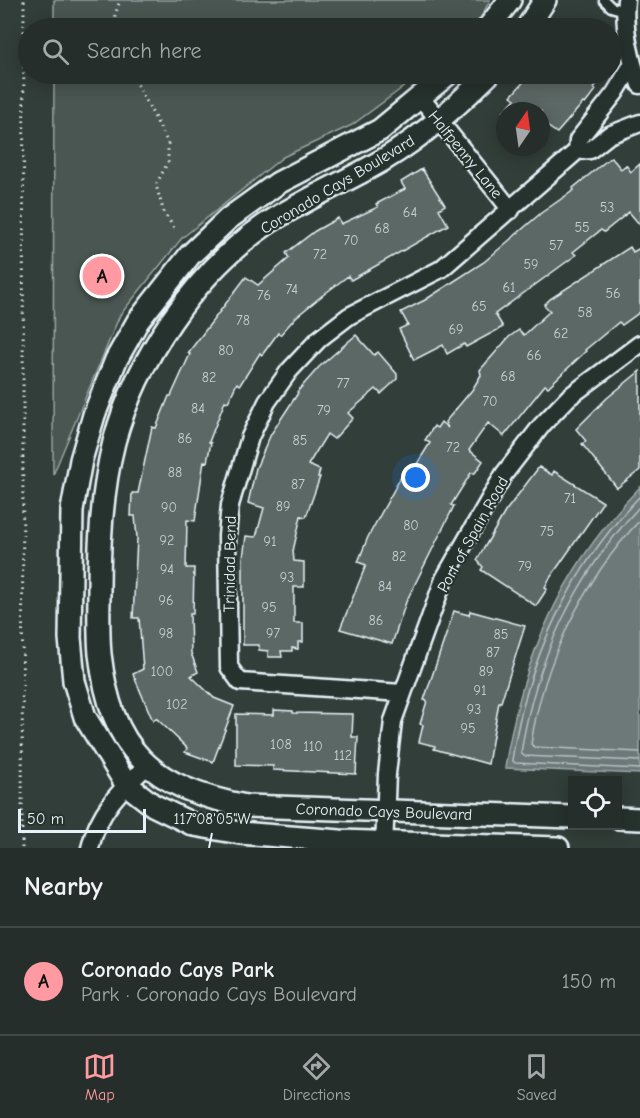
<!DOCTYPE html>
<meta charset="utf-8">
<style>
:root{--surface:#262e2b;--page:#2e3633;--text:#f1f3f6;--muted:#a4a8a9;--line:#424a47;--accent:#ff9aa2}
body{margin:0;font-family:"Comic Neue",sans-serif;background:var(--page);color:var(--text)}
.controls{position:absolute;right:18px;bottom:18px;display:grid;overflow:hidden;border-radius:0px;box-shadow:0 3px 15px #0003}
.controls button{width:54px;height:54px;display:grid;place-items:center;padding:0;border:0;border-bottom:2px solid var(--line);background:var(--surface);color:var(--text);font:30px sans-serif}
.compass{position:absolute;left:496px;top:102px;width:54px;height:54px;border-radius:50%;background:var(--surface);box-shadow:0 3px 15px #0003;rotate:13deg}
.scale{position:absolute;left:18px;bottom:15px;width:128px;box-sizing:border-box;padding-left:6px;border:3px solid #e8f1f8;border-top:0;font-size:16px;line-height:21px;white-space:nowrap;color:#e8f1f8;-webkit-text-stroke:4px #26332d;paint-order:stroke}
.you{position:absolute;left:416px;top:478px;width:21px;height:21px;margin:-15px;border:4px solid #fff;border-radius:50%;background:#1a73e8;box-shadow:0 0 0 9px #1a73e833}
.badge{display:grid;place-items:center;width:39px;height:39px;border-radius:50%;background:var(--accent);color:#111;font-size:20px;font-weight:700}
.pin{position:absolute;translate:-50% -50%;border:3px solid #fff;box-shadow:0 2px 6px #0006}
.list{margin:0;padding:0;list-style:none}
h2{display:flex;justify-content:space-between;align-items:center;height:78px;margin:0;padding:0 24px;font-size:26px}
h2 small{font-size:20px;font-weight:400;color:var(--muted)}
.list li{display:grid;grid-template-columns:39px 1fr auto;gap:18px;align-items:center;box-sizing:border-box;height:108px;padding:0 24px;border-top:2px solid var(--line)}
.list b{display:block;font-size:22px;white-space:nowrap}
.list p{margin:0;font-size:20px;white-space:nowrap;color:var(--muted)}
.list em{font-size:20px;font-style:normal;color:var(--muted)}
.icon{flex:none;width:33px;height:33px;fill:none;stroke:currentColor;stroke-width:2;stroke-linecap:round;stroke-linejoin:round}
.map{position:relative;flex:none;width:640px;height:848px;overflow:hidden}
.search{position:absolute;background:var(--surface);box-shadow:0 3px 15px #0003;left:18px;right:18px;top:18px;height:66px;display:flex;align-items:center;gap:15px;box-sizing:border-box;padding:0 21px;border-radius:33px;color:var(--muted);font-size:22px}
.sheet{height:186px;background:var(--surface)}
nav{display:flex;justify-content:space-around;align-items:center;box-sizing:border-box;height:84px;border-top:2px solid var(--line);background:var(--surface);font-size:16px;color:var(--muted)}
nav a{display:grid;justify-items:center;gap:3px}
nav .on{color:var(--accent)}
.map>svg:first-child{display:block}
.green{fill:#495651;stroke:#98a4a4;stroke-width:1.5}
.water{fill:#6d7978;stroke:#9ea9ab;stroke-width:1.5}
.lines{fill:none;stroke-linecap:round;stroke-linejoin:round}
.shore{stroke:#b7c1c5;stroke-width:1.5}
.building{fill:#5c6865;stroke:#e8f1f8;stroke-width:1.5}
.service-casing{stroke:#e8f1f8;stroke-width:13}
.minor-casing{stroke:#e8f1f8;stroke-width:21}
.tertiary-casing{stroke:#e8f1f8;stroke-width:26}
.path{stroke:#e8f1f8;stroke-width:3;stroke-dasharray:1.5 4.5;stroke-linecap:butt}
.service{stroke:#26332d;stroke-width:8}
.minor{stroke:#26332d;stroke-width:16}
.tertiary{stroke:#26332d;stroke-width:21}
.ticks{fill:none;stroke:#e8f1f8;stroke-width:2}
.labels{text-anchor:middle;stroke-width:4.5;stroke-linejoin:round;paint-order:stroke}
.number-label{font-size:14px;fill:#c5cfd3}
.street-label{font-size:16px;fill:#e8f1f8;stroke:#26332d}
.ticks-label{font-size:15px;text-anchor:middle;fill:#e8f1f8;stroke:#26332d;stroke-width:4.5;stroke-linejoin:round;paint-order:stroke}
</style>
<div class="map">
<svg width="640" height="848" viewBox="0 0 640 848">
<rect width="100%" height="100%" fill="#323e39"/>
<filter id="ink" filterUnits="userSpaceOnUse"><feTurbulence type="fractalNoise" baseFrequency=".0167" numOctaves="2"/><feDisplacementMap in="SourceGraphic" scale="12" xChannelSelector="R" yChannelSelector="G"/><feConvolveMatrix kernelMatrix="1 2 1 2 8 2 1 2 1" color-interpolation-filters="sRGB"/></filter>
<g filter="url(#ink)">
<path class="green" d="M54,0H490L480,19L470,28H54Z
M54,74H421L352,125L283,157L182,238L120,315L53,475Z"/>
<path class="water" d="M640,487V774L505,768C522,658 561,568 640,487Z"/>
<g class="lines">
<path class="shore" d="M640,496C570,569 527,660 512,760L515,763L640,769
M640,506C576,575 535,660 521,753L524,756L640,761
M640,520C584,580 543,662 531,744L534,747L640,752"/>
</g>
<path class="building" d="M540,74H603L594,88L596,90L585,104L583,103L557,133L541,122V111H504L515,99L511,96L529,76L534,81Z
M611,157L621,169L626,165L631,172L640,164V225L629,212L604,232L601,230L573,252L576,255L495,314L503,327L466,347L464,344L447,354L443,345L414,360L399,329L408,325L401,312L425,300L484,262L541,213L574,190L573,188Z
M422,169L445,205L439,209L448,225L351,280L348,276L323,295L296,317L280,335L278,333L262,355L260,353L240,385L237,383L228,402L225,401L209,442L211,443L207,462L204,461L195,521L187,520L186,568H194L193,614H190L191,653L198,672L191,676L214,698L234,706L213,762L185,752L187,748L156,718L153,721L133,674L143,669L139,618H133L137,538L135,516H131L132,493H138L152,427L156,428L169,396H171L190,354L188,353L246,277L258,285L289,258L286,253L315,231L338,218L341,224L378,207L376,204L405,189L401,182Z
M630,247L633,252L640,248V312L622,325L619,322L585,350L586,351L548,387L545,385L504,436L488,423L469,450L483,461L475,473H471L451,505L454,506L406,602L392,644L340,629L366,565L358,562L368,537L401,477L407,480L430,443L425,440L434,426L437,428L441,422L448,428L445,422L472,390L481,375L480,370L509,337L519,330L524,335L550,311L544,305L550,299Z
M356,335L374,355L378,352L397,374V379L381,394L376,389L348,413L353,418L334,439L327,434L308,465L320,470L318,477H320L306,517L301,516L293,551L294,561L304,562V587H294V623H303V642H298V649L292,648V651H281L282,657H268V651L259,650V645H243V558L246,536L256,537L264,508L248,503L256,468L271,434L298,393L297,392L319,367Z
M640,371V470L617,488L582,444L586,441L576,429L607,398Z
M539,467L552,475L554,471L603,502L550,578L545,587L547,589L536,606L481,570L483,567L477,560L505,512Z
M454,611L469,615L470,611L525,626L501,702H499L488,764L434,749L435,746L419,742L423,725L420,724L427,701L424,700Z
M274,710L293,711V713L353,714L352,737H358L356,774L273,770V766L236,765V714L274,715Z"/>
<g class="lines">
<defs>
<path id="service" d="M604,0L611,7L625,11"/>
<path id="minor" d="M626,0C623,29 630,58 640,85
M421,98L511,210
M577,151L578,140L615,93L632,65
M402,693L240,682L229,667L227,536L230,505L250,437L267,402L289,371L319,339L349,316L441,269L577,151L590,150L609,135L640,123
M90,848C98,812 120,790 147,766
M384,848L387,774L393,721L444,579L504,474L542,425L569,397L640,344"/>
<path id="tertiary" d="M488,28L510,0
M527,28L545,0
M448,74L380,130L278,183L228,219L190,255L138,321L116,360L94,415L81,460L72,510L70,638L74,681L85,717L126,784L153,805L194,825L240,833L340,841L558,848
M489,74C454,109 414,144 369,168C334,187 298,203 265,225C195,273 136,360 114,442C102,489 99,540 99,589C99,610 98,632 100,654C111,750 151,788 246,806L572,817
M618,818L640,819"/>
</defs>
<use href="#service" class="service-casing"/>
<use href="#minor" class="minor-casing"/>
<use href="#tertiary" class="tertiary-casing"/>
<path class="path" d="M111,28L120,0
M132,74L168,143V162L156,185L164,213L175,229
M22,848L24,0"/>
<use href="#service" class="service"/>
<use href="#minor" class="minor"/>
<use href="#tertiary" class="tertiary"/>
</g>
</g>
<path class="ticks" d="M209,848L212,833"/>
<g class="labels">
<g class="number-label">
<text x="607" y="212">53</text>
<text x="410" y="217">64</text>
<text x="582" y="232">55</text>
<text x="382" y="233">68</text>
<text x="351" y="245">70</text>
<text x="556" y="250">57</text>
<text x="320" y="259">72</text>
<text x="531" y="269">59</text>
<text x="509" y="292">61</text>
<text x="292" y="294">74</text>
<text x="613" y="298">56</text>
<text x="264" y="300">76</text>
<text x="479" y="311">65</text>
<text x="585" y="317">58</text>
<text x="243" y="325">78</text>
<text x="456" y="334">69</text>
<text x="561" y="338">62</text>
<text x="226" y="355">80</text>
<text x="534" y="360">66</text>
<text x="508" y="381">68</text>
<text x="209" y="382">82</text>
<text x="343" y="388">77</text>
<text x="490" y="406">70</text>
<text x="198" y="413">84</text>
<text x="324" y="415">79</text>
<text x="185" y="443">86</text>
<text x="300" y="445">85</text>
<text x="453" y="452">72</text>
<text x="175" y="477">88</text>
<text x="298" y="489">87</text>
<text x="570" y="503">71</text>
<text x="283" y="511">89</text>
<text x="169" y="512">90</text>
<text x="411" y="530">80</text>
<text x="547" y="536">75</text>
<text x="167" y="545">92</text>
<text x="270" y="546">91</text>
<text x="399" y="561">82</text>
<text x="525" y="571">79</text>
<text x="167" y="574">94</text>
<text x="287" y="582">93</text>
<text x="385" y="591">84</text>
<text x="166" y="605">96</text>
<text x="269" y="612">95</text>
<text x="376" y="625">86</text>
<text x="166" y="638">98</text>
<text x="273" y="638">97</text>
<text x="501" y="639">85</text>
<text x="493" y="657">87</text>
<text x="162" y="676">100</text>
<text x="486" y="676">89</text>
<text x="480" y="695">91</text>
<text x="177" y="709">102</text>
<text x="474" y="714">93</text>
<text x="468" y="733">95</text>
<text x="281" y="749">108</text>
<text x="313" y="751">110</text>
<text x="343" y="760">112</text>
</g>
<g class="street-label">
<text transform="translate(466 154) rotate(51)" y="6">Halfpenny Lane</text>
<text transform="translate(337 184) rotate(-31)" y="6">Coronado Cays Boulevard</text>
<text transform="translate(472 534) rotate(-61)" y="6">Port of Spain Road</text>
<text transform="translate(229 564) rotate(-89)" y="6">Trinidad Bend</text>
<text transform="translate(384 811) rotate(2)" y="6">Coronado Cays Boulevard</text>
</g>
</g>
<g class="ticks-label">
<text x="212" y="824">117°08'05"W</text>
</g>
</svg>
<div class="controls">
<button><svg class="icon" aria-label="locate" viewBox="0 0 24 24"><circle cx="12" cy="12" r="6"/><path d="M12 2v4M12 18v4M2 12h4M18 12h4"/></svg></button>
</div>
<svg class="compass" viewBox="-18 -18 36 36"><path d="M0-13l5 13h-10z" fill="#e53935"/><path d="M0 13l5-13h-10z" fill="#a4a8a9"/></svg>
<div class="scale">50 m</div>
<div class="you"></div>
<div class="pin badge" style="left:102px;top:276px">A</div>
<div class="search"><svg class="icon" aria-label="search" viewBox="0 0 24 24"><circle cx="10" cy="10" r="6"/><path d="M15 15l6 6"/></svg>Search here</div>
</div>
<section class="sheet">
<h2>Nearby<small></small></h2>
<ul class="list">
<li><span class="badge">A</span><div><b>Coronado Cays Park</b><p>Park · Coronado Cays Boulevard</p></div><em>150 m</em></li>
</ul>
</section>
<nav>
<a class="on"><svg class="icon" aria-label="map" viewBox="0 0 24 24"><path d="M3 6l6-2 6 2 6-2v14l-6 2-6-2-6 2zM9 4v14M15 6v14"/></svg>Map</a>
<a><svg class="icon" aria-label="directions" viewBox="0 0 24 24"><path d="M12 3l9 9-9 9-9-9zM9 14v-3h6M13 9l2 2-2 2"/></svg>Directions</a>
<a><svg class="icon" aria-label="saved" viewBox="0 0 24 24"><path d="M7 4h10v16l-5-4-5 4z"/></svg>Saved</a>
</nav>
